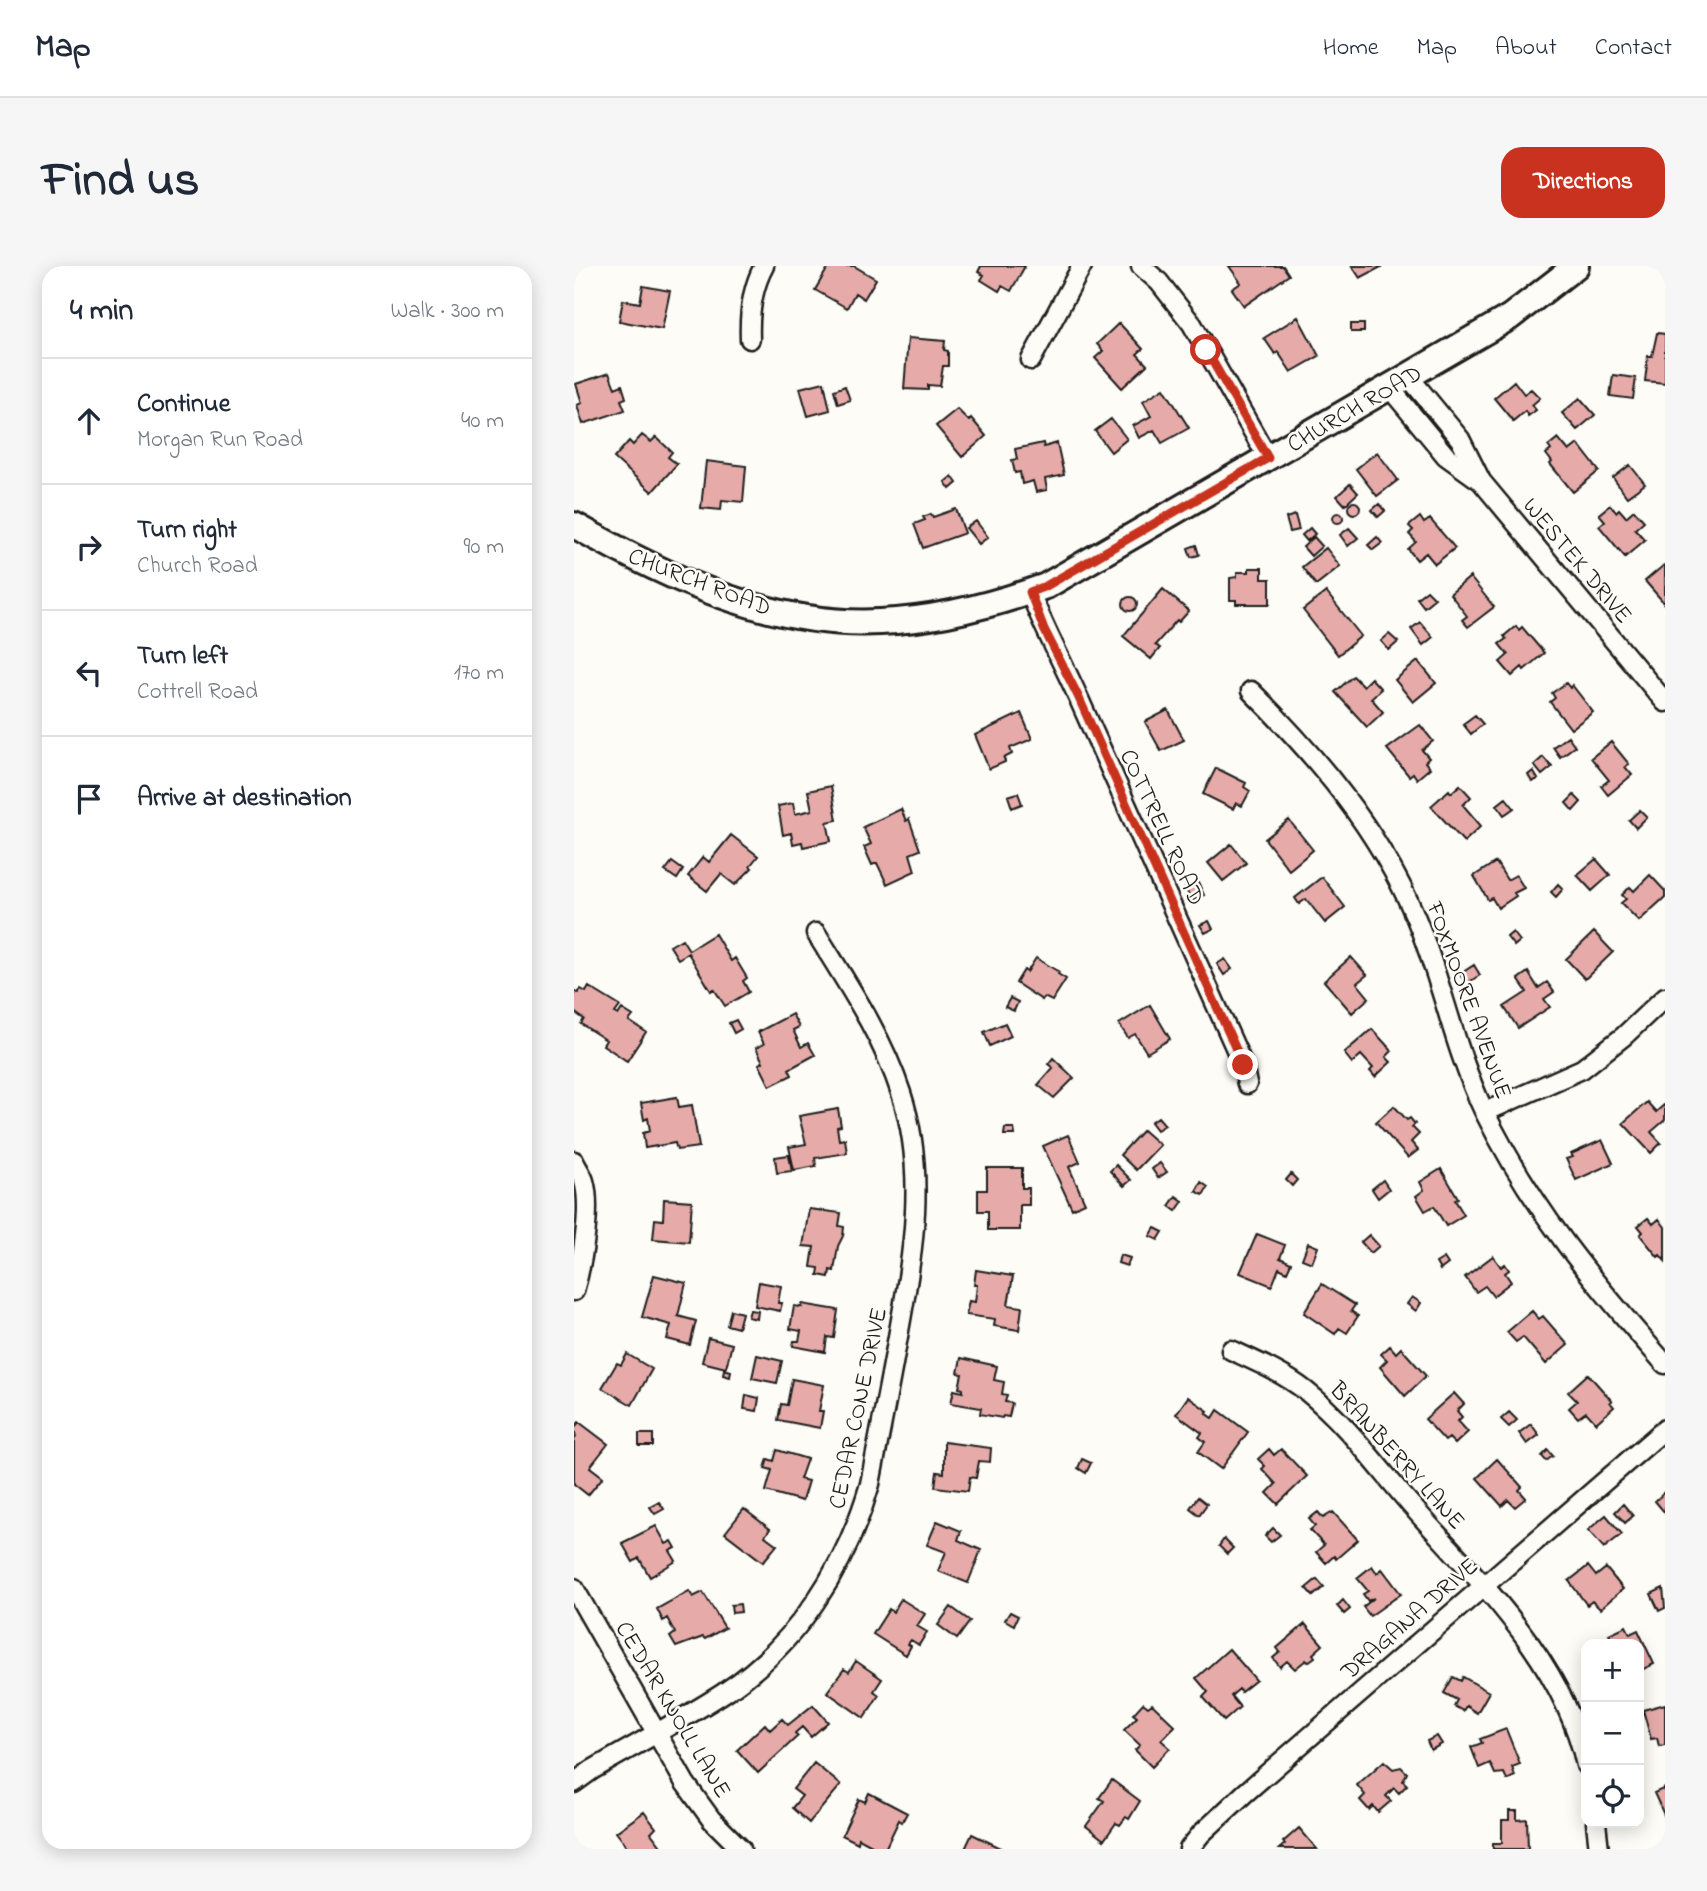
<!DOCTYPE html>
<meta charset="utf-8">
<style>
:root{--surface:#fff;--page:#f6f6f7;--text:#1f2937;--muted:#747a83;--line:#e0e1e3;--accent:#c8321e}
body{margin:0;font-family:"Indie Flower",sans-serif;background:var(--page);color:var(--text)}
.controls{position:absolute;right:21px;bottom:21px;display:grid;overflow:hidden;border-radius:14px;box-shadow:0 4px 18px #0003}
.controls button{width:63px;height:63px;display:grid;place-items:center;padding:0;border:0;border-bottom:2px solid var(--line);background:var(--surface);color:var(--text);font:35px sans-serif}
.stop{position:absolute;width:21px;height:21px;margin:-16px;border:5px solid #c8321e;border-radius:50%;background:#fff}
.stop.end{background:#c8321e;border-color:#fff;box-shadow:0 2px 7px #0008}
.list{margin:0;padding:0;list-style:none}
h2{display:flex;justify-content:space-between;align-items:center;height:91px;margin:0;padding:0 28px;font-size:30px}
h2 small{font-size:23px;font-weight:400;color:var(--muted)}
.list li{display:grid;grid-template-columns:46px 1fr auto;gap:21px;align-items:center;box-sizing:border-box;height:126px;padding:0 28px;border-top:2px solid var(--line)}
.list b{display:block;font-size:26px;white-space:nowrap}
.list p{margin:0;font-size:23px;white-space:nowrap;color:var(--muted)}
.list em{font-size:23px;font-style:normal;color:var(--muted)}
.icon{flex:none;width:38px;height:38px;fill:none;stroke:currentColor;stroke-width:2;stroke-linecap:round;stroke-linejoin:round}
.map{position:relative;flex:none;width:1091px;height:1583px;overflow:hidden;border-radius:21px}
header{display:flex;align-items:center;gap:42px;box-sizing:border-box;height:98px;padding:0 35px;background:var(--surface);border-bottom:2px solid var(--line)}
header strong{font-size:33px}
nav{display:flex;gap:38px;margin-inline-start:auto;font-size:24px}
.intro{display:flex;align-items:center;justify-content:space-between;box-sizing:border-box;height:168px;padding:0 42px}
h1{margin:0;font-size:49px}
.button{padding:18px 32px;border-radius:21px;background:var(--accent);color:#fff;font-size:24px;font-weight:700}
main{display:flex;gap:42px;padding:0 42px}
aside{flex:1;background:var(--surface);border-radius:21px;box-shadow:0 4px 18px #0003}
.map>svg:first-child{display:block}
.building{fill:#e6aba8;stroke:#1c1c1c;stroke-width:2}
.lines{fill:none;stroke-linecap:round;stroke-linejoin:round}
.street-casing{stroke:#1c1c1c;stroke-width:23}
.secondary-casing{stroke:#1c1c1c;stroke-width:30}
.street{stroke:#fdfcf7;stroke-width:18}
.secondary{stroke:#fdfcf7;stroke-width:24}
.route{stroke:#c8321e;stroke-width:9}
.labels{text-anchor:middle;stroke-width:5;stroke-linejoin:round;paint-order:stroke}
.street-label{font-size:24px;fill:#1c1c1c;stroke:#fdfcf7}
</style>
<header>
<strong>Map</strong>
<nav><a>Home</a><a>Map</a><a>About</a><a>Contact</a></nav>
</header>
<div class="intro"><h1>Find us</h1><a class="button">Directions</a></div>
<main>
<aside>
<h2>4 min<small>Walk · 300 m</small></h2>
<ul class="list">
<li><svg class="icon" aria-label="ahead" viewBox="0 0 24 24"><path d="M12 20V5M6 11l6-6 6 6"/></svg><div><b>Continue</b><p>Morgan Run Road</p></div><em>40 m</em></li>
<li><svg class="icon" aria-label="right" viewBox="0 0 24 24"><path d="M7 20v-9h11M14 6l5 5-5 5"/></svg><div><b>Turn right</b><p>Church Road</p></div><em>90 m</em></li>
<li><svg class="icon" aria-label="left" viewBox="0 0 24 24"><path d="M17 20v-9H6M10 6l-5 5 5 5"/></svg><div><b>Turn left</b><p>Cottrell Road</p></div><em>170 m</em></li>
<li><svg class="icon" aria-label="arrive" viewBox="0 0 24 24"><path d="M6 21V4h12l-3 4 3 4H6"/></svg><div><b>Arrive at destination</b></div></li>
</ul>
</aside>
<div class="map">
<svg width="1091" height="1583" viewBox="0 0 1091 1583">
<rect width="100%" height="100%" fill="#fdfcf7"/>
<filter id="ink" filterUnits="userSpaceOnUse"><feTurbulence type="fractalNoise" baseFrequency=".0143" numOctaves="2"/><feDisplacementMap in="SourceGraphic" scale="14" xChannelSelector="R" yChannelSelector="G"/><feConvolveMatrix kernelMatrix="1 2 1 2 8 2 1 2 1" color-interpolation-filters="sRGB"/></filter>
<g filter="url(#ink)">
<path class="building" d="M255,0H280L302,13L290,33L281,27L273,42L241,24Z
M407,0H451L437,25L428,20L425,25L407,14L410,9L404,6Z
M655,0H709L715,9L670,40L658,23L667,17Z
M778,0H809L786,12Z
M69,20L96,25L88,63L45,55L49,34L66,37Z
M724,51L745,90L717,106L704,86L701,88L690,72Z
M545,57L569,83L563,88L573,99L548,122L521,92L529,85L523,78Z
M777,58H790V66H777Z
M1083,67L1091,68V117L1071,115L1074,90H1078Z
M334,72L371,75L370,84L374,85V100H369L366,120L354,119V124L330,123Z
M35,107L41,122L48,119L52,132L47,134L51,144L9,158L3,139L8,137L2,118Z
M1039,109L1062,112L1059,133L1036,130Z
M940,115L950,128L957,123L966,132L958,139L962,144L954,150L951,145L939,155L920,132Z
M250,116L256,144L234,150L226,122Z
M271,120L276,134L264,138L260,124Z
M590,122L615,162L588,177L580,164L565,172L559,160L577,150L569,135Z
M1006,132L1021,149L1003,164L988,147Z
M383,143L395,155L397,152L412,170L388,191L362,160Z
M537,153L553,173L537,186L521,165Z
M68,169L77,176L82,171L98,186L94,191L103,198L78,226L40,192L55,175L59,179Z
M984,172L995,185L1004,178L1025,205L999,226L976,198L978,196L972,188L977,184L974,180Z
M469,177L470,181L483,177L490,209L471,213L473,224L462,226L459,215L448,218L446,206L441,207L438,194L443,193L441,183Z
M803,186L824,214L803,230L782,203Z
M132,195L172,200L169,236L148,234L147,244L127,242Z
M1056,199L1071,218L1053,231L1039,212Z
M378,210L383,217L376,223L371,216Z
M776,218L784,227L771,239L763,230Z
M774 242a6 6 0 1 1 12 0a6 6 0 1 1-12 0Z
M805,238L811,245L804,251L798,244Z
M1036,239L1042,246L1045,243L1052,251L1060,244L1070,255L1061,263L1071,274L1051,291L1025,260L1031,255L1025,248Z
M382,243L391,267L349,282L340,258L351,254L349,251L357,248L359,251Z
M759 252a5 5 0 1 1 10 0a5 5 0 1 1-10 0Z
M721,249L725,264L716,266L712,252Z
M846,251L850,257L856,253L881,282L861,298L852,287L843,294L834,283L842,276L835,268L839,264L835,260Z
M402,255L414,271L405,278L392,262Z
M736,262L741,268L733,275L728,269Z
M775,262L784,272L774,280L766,269Z
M740,271L748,280L737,290L729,281Z
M803,271L808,277L799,284L794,279Z
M622,279L625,289L617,291L614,282Z
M752,282L766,300L742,319L728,301Z
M1090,299L1091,300V338L1071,315Z
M675,302H688V313H696V338H662V334H656V312L663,311V306H675Z
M896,311L920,341L894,361L888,354L893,350L876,328Z
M589,323L615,345L605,356L603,354L581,379L586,382L577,393L549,370Z
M853,324L861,332L850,341L843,332Z
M752,326L787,370L764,389L729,344Z
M549 338a7 7 0 1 1 14 0a7 7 0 1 1-14 0Z
M846,356L859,371L849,379L837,363Z
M942,360L945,364L948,361L970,387L950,404L948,401L938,410L926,396L934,389L925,378L932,373L930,370Z
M815,368L824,376L815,384L807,375Z
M844,395L862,417L839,436L821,414Z
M779,410L789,420L797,412L807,423L797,432L809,446L793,461L761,426Z
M992,417L996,422L998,419L1019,446L997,463L976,436L981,432L978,427Z
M594,444L610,474L587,485L571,456Z
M447,447L458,473L436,482L438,488L430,492L431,496L415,503L401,469Z
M901,449L909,458L897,468L889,458Z
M846,459L859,475L848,484L855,492L851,496L856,502L843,513L839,507L835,510L813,483Z
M994,470L1001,480L986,491L979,481Z
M1037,476L1055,498L1051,501L1058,509L1034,529L1027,520L1035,514L1017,492Z
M969,491L978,501L968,509L960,499Z
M642,502L672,517L670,521L676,525L668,540L662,537L659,543L629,528Z
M959,505L964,513L958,516L954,509Z
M886,519L897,531L889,539L907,560L890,576L857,540L875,524L877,527Z
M257,520L263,554L253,556L257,575L229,581L228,576L219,578L217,567L209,569L204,540L219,537L221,548L238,544L234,525Z
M444,527L448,538L438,542L434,530Z
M1000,529L1007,536L999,545L992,537Z
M932,532L940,542L930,549L923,539Z
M327,543L332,555L335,553L346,584L336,588L341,605L313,618L303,597L298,599L290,581L297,578L289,561Z
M1066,544L1073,551L1062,562L1055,554Z
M715,554L739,584L715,604L691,573Z
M157,569L184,590L176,600L178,602L161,619L147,608L133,625L114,610L129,591L135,596Z
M657,578L672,597L649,615L634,597Z
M1022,593L1036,609L1018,625L1003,609Z
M98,596L109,604L103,613L91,605Z
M922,596L933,614L942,609L950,622L940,627L942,630L924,642L918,632L914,634L900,610Z
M1076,609L1091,625V631L1065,655L1047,637L1052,633L1048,629L1056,621L1060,625Z
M748,611L771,641L751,657L732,633L725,638L721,632Z
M624,616L630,629L618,635L611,622Z
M984,618L989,623L982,631L977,626Z
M635,655L639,663L631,667L626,659Z
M939,666L946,675L940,680L933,671Z
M1020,666L1039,686L1011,713L992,693Z
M141,668L157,695L161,692L173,712L169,715L175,726L151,740L140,723L137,725L114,687L104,693L96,680L108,673L115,684Z
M777,691L793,709L783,717L795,732L778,747L750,715Z
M462,692L485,706L484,708L492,713L478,735L470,731L468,734L442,717L450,704L453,706Z
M651,693L658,703L650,709L643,698Z
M900,699L906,709L892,718L886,708Z
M954,706L964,722L973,716L980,726L970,733L976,741L944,762L930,741L953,726L944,713Z
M15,721L46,740L41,747L44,749L48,743L59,750L55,755L72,766L53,795L29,779L32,774L7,758L10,753L0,746V726L1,725L4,727L7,723L12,726Z
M436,732L444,736L440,745L431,741Z
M576,739L596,773L573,787L561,768L554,772L545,758Z
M218,748L225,761L219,764L227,781L234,777L241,789L215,803L218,809L196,820L185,798L189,796L182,782L190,778L184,766Z
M162,754L167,763L160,767L155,757Z
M431,757L437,770L416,780L410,766Z
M798,763L818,785L812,791L817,796L801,811L796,805L799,802L787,789L778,797L770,787Z
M479,792L500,812L480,832L464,819L479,802L474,798Z
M103,831L105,841L118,839L125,881L103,884L101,877L71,882L69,867L76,865L74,852L70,854L67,837Z
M1073,836L1082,846L1091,838V854L1077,866L1087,877L1077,887L1049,857Z
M820,840L833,854L836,852L841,858L838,861L845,868L837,876L844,884L834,892L802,856Z
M264,843L267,860L263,861L265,874L271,873L273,887L241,892L242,900L220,904L215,881L232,878L225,850Z
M584,851L591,859L583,864L577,856Z
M431,862H440L441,869H430Z
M569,864L586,879L562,904L546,889Z
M494,869L506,896L495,901L511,937L498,943L469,880Z
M1028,874L1039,897L1002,914L992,893L999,891L997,888Z
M215,889L218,905L203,907L201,891Z
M586,897L593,906L584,912L578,903Z
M542,899L557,914L550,920L536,905Z
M413,902H448V922H455V939H446V964H414V945H404V924H413Z
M867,903L884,932L881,934L890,949L872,960L860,940L851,945L842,930L850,924L846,916Z
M717,908L723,914L718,920L712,914Z
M809,914L815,923L804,932L798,923Z
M627,916L634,921L629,929L622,925Z
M602,930L609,935L602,945L595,940Z
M90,933L118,935L115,976L79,973L81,953L89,954Z
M235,943L267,947L265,960L270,961L269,970L264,980L260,1005L256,1004L255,1011L244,1009L245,1002L237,1001L240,981L229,980Z
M1074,952L1079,958L1085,953L1091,961V995L1086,989L1084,991L1066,969L1069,966L1064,960Z
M581,962L589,966L584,974L576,970Z
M683,968L711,979L706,992L717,997L713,1006L705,1002L698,1020L666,1007Z
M795,969L805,980L797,987L787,976Z
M734,977L744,981L738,997L728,993Z
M546,989L556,992L553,1000L544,997Z
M919,990L927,1001L931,998L935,1004L931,1007L937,1016L919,1030L911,1020L902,1026L891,1011Z
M870,992L874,998L866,1004L862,997Z
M402,1004L439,1010L434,1039L448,1041L445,1064L420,1060L421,1053L392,1049L395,1035L401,1036L403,1019H400Z
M80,1009L112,1017L104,1050L122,1055L116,1079L93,1073L97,1059L68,1051Z
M185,1016L207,1020L204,1037H208L206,1045L181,1040Z
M748,1018L781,1039L777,1045L784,1050L773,1067L765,1062L761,1068L730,1047Z
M838,1031L847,1037L842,1045L833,1038Z
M228,1038L264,1044L260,1072L253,1071L251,1086L219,1080L220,1075H225L227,1065L216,1063L220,1040L228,1041Z
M157,1044L168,1047L164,1062L153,1059Z
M176,1044L184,1045L183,1053L174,1051Z
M958,1045L965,1053L969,1050L994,1079L972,1098L949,1071L942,1076L933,1066Z
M134,1072L158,1078L152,1102L128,1096Z
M816,1080L822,1087L827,1082L852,1110L831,1130L806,1101L813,1094L807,1088Z
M53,1088L78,1103L58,1139L28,1122L43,1097L47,1099Z
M183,1089L208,1095L203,1117L178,1112Z
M387,1092L423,1100L420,1114L430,1116L428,1128L433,1129L431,1136L438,1137L435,1151L429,1150L428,1152L406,1148L407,1142L377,1137L380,1124L389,1126V1123L385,1122L388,1108L384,1107Z
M150,1103L157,1105L156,1111L149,1109Z
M1014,1108L1038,1135L1036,1136L1040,1141L1022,1157L1012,1146L1004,1152L995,1142L1003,1135L994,1126Z
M218,1113L250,1119L245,1145H249L246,1162L204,1154L207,1138L213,1139Z
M880,1127L890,1138L883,1145L888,1151L884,1155L894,1166L881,1178L875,1172L871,1175L851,1153Z
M172,1129L185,1132L183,1145L170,1143Z
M614,1131L634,1145L632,1147L639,1152L644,1144L674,1166L647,1203L624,1186L631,1176L625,1171L628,1167L602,1148Z
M935,1146L943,1154L935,1161L927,1153Z
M5,1156L34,1178L16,1201L29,1211L14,1229L0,1218V1174L2,1171L0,1162Z
M957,1158L965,1169L953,1178L945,1167Z
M65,1168H79V1180H65Z
M370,1176L417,1182L416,1196L405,1195L402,1212L396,1211L394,1225L361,1221L363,1206L370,1207Z
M695,1183L700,1189L707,1183L733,1210L704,1238L693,1227L702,1218L688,1203L691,1200L684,1193Z
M203,1184L233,1193L226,1213L234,1215L228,1235L192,1225L198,1204L191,1202L194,1193L200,1195Z
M974,1184L979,1190L972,1195L968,1190Z
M508,1193L517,1197L512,1207L504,1202Z
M923,1193L948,1221L945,1224L952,1232L941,1241L934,1234L928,1240L903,1212Z
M1091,1226V1247L1081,1235Z
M624,1231L633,1238L625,1249L616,1242Z
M85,1236L90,1243L81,1248L76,1241Z
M1049,1238L1059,1250L1051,1257L1041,1246Z
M170,1243L196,1263L191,1270L203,1279L189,1296L151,1267Z
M744,1246L749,1252L759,1246L784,1274L762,1293L760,1290L752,1297L742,1286L750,1279L736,1264L741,1260L735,1253Z
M1032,1249L1048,1268L1030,1282L1014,1264Z
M363,1255L387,1265L384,1274L407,1284L394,1317L364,1305L372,1286L353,1279Z
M82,1260L92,1278L98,1275L102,1282L96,1285L102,1295L76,1311L65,1292L59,1296L48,1277Z
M699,1262L706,1269L697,1276L691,1270Z
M650,1273L659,1282L653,1288L645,1280Z
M798,1300L803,1307L808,1303L827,1328L796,1350L789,1341L800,1332L794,1335L789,1328L794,1325L783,1312Z
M1014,1300L1022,1310L1032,1302L1049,1323L1026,1343L1018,1335L1013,1339L995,1315Z
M743,1313L750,1321L739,1330L732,1322Z
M1089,1322L1091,1342L1085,1345L1077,1328Z
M115,1325L119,1331L129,1326L151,1362L131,1373L129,1371L102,1381L96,1371L101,1367L93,1352L89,1355L83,1343Z
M327,1333L351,1348L343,1360L353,1366L345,1379L337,1374L334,1378L337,1380L332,1389L299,1368L315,1343L319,1346Z
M769,1334L776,1343L770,1348L763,1340Z
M166,1338L167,1346L158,1347L157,1339Z
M377,1341L396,1355L383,1373L364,1359Z
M436,1346L444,1350L440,1359L431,1354Z
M731,1358L749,1379L739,1388L741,1391L734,1396L732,1394L721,1403L713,1395L706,1401L699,1392L706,1386L703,1382Z
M1052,1360L1056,1368L1064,1364L1080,1398L1065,1405V1378H1039L1035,1368Z
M655,1383L682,1414L667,1426L665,1423L657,1430L666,1441L650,1455L629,1431L634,1426L622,1412Z
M282,1395L308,1413L300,1425L305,1429L290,1452L253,1426L270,1403L275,1406Z
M879,1411L887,1415L889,1411L915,1426L903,1447L892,1440L889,1445L880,1440L883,1434L870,1427Z
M569,1437L574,1441L578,1438L601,1460L587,1474L596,1482L578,1501L561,1484L566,1479L550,1464L563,1451L559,1448Z
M1091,1438V1479L1085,1480L1083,1472L1077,1473L1069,1444Z
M239,1439L254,1456L237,1471L228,1461L221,1467L224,1470L184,1507L163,1484L191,1458L196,1464L208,1453L214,1459Z
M932,1463L946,1498L938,1501L941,1510L933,1514L930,1507L921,1508L916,1497L905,1502L897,1481L908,1477L906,1473Z
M863,1470L868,1478L857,1484L853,1475Z
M810,1495L819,1503L827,1501L833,1507L829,1515L833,1519L825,1527L820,1522L812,1530L817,1535L804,1546L799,1540L795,1544L786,1534L791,1529L783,1519Z
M240,1497L267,1519L235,1557L218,1542L228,1530L219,1523Z
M538,1514L566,1535L555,1553L552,1551L546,1559L542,1557L530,1574L512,1560L530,1535L525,1532Z
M1091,1522V1551L1080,1527Z
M295,1527L333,1547L328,1556L325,1554L311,1583H296L298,1579L285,1572L284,1577L268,1569L285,1533L291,1536Z
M935,1545H943V1554L953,1553L954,1583H919V1577H928V1554H935Z
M70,1546L82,1562L77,1567L89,1583H55L42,1566Z
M725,1562L743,1583H705L711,1578L709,1576Z
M398,1568L429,1583H391Z"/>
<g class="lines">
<defs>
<path id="street" d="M567,0L585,16L618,58L694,192
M176,73C175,49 178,22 190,0
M457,94L508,0
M835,111L886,173L907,215L1091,436
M816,122L872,190L904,213
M456,326C470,363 489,397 505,433C559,555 615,676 669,799L673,818
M677,425C743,491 804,563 841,650C868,714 880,783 910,845C958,943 1020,1017 1091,1098
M911,846L1008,803L1050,770L1091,731
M0,895C3,902 8,908 10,915C18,942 8,998 0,1025
M657,1084C683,1096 709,1107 732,1125C771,1156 803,1200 836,1238C906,1317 989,1393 1012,1499
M0,1322L111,1517L137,1553L167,1583
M0,1517L18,1504C61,1479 106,1455 148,1428C223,1380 272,1301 296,1218C306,1167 316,1116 325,1065C339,987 353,905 327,827C308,769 274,719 242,667
M1022,1557L1025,1583
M615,1583L627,1568L671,1527L1091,1163"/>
<path id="secondary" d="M0,259C92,311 198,362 306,356C362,354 419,339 472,320L936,51L1002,0"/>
</defs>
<use href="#street" class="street-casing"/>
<use href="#secondary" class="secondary-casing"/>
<use href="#street" class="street"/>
<use href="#secondary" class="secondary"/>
</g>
</g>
<g class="lines" filter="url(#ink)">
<path class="route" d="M632,84L694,192L472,320L456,326L470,363L504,430L669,799"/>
</g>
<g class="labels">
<g class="street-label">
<text transform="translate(780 142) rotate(-30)" y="8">CHURCH ROAD</text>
<text transform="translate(1004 294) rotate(50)" y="8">WESTEK DRIVE</text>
<text transform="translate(126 315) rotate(21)" y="8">CHURCH ROAD</text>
<text transform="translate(589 561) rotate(65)" y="8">COTTRELL ROAD</text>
<text transform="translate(896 734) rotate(70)" y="8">FOXMOORE AVENUE</text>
<text transform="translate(283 1142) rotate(-78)" y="8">CEDAR CONE DRIVE</text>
<text transform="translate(824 1189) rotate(48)" y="8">BRANBERRY LANE</text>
<text transform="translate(835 1352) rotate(-41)" y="8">DRAGANA DRIVE</text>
<text transform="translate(100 1443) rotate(59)" y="8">CEDAR KNOLL LANE</text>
</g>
</g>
</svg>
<div class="controls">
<button>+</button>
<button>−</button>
<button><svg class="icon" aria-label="locate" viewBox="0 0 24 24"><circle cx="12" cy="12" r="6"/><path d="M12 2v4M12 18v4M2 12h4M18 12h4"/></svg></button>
</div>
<div class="stop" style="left:632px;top:84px"></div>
<div class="stop end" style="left:669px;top:799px"></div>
</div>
</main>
